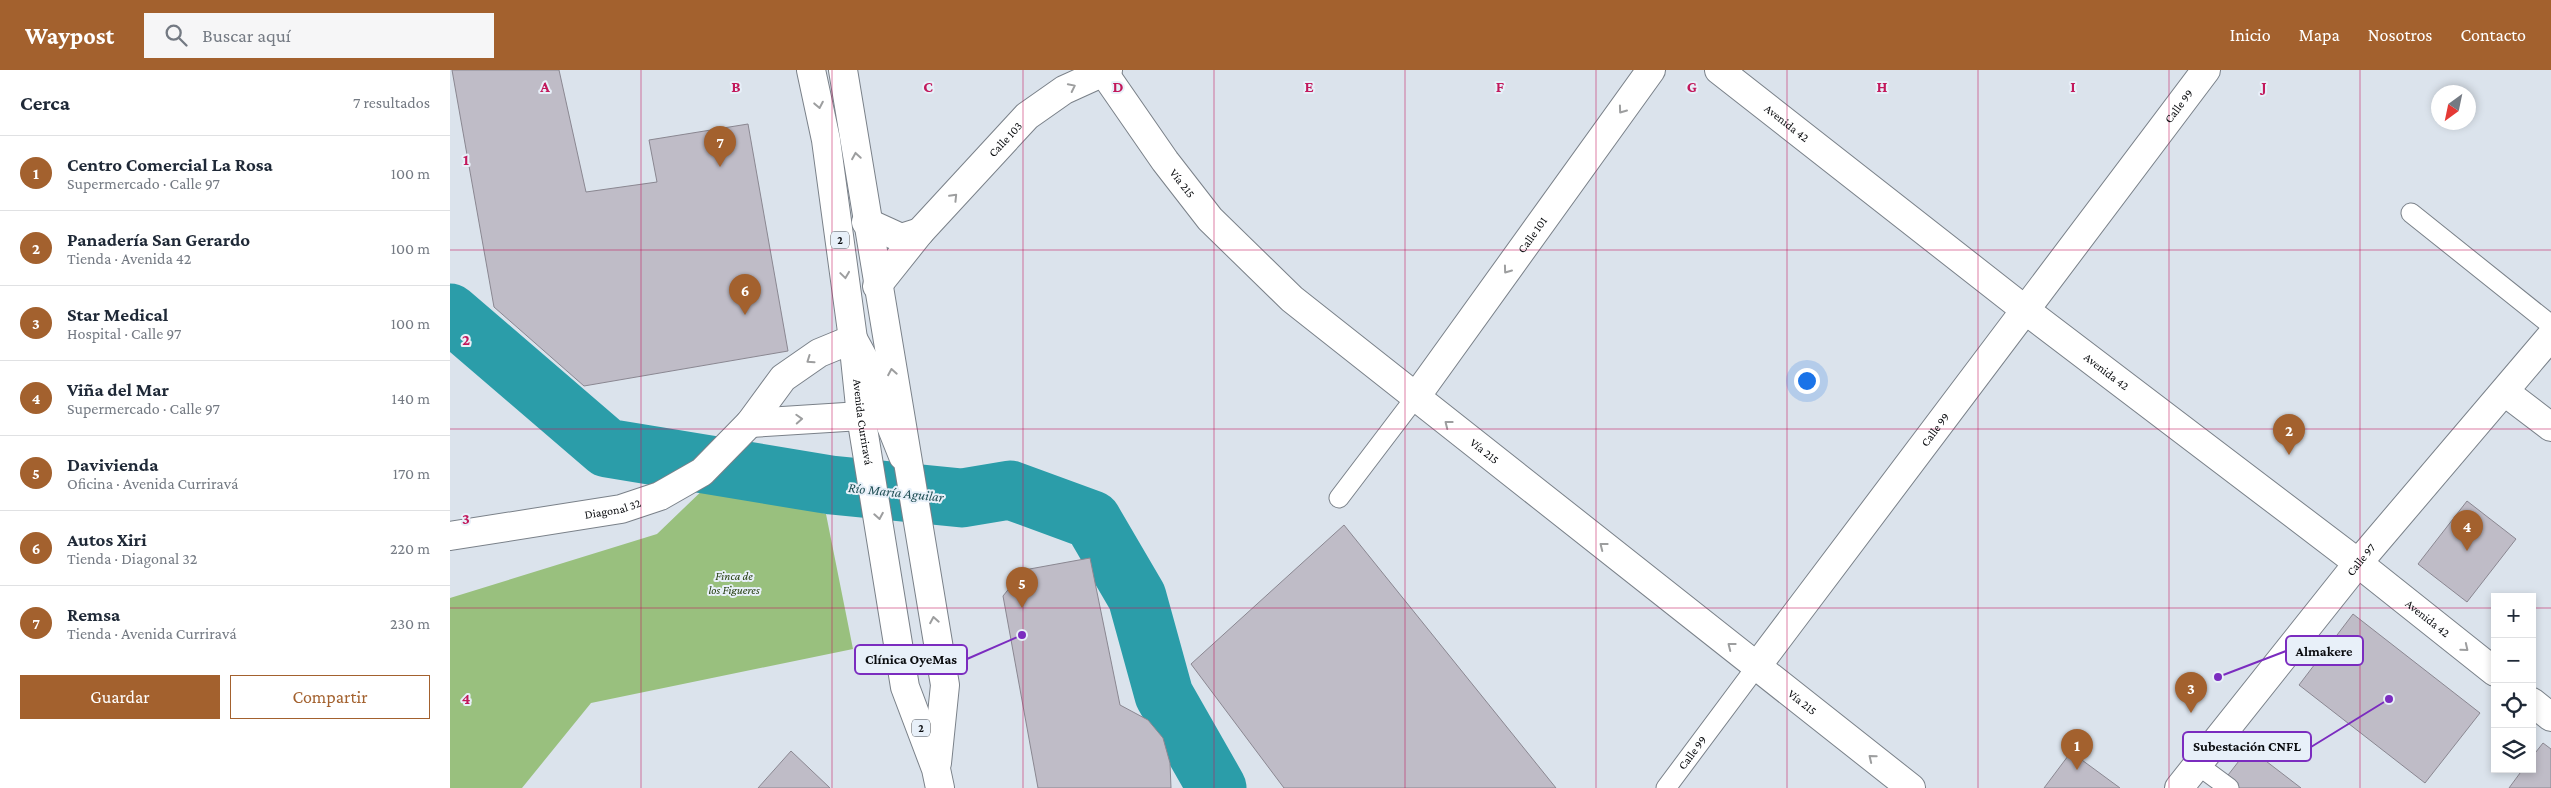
<!DOCTYPE html>
<html lang="es">
<meta charset="utf-8">
<style>
:root{--surface:#fff;--page:#f6f6f7;--text:#1f2937;--muted:#747a83;--line:#e0e1e3;--accent:#a3612e}
body{margin:0;font-family:"Crimson Pro",serif;background:var(--page);color:var(--text)}
.controls{position:absolute;right:15px;bottom:15px;display:grid;overflow:hidden;border-radius:0px;box-shadow:0 2px 8px #0003}
.controls button{width:45px;height:45px;display:grid;place-items:center;padding:0;border:0;border-bottom:1px solid var(--line);background:var(--surface);color:var(--text);font:25px sans-serif}
.compass{position:absolute;left:1981px;top:15px;width:45px;height:45px;border-radius:50%;background:var(--surface);box-shadow:0 2px 8px #0003;rotate:213deg}
.you{position:absolute;left:1356px;top:310px;width:18px;height:18px;margin:-12px;border:4px solid #fff;border-radius:50%;background:#1a73e8;box-shadow:0 0 0 8px #1a73e833}
.badge{display:grid;place-items:center;width:32px;height:32px;border-radius:50%;background:var(--accent);color:#fff;font-size:16px;font-weight:700}
.pin{position:absolute;translate:-50% -41px;filter:drop-shadow(0 1px 2px #0008)}
.pin::after{content:'';position:absolute;top:26px;width:18px;height:15px;background:inherit;clip-path:polygon(0 0,100% 0,50% 100%)}
.list{margin:0;padding:0;list-style:none}
h2{display:flex;justify-content:space-between;align-items:center;height:65px;margin:0;padding:0 20px;font-size:21px}
h2 small{font-size:16px;font-weight:400;color:var(--muted)}
.list li{display:grid;grid-template-columns:32px 1fr auto;gap:15px;align-items:center;box-sizing:border-box;height:75px;padding:0 20px;border-top:1px solid var(--line)}
.list b{display:block;font-size:19px;white-space:nowrap}
.list p{margin:0;font-size:16px;white-space:nowrap;color:var(--muted)}
.list em{font-size:16px;font-style:normal;color:var(--muted)}
.actions{display:flex;gap:10px;padding:15px 20px}
.actions a{flex:1;padding:11px 0;border:1px solid var(--accent);border-radius:0px;text-align:center;font-size:18px;color:var(--accent)}
.actions .main{background:var(--accent);color:#fff}
.icon{flex:none;width:28px;height:28px;fill:none;stroke:currentColor;stroke-width:2;stroke-linecap:round;stroke-linejoin:round}
.map{position:relative;flex:none;width:2101px;height:718px;overflow:hidden}
header{display:flex;align-items:center;gap:30px;box-sizing:border-box;height:70px;padding:0 25px;background:var(--accent);color:#fff}
header strong{font-size:24px}
nav{display:flex;gap:28px;margin-inline-start:auto;font-size:18px}
.search{width:350px;height:45px;background:var(--page);display:flex;align-items:center;gap:12px;box-sizing:border-box;padding:0 18px;border-radius:0px;color:var(--muted);font-size:19px}
main{display:flex}
aside{flex:1;background:var(--surface)}
.map>svg:first-child{display:block}
.forest{fill:#99c07e}
.lines{fill:none;stroke-linecap:round;stroke-linejoin:round}
.river{stroke:#2b9da9;stroke-width:59}
.building{fill:#bfbcc7;stroke:#8a8791}
.service-casing{stroke:#7a8189;stroke-width:21}
.minor-casing{stroke:#7a8189;stroke-width:30}
.secondary-casing{stroke:#7a8189;stroke-width:30}
.trunk-casing{stroke:#7a8189;stroke-width:30}
.service{stroke:#fff;stroke-width:19}
.minor{stroke:#fff;stroke-width:28}
.secondary{stroke:#fff;stroke-width:28}
.trunk{stroke:#fff;stroke-width:28}
.oneway{stroke:#9d9e9f}
.grid{fill:none;stroke:#c2185b;stroke-width:1;stroke-opacity:0.55}
.labels{text-anchor:middle;stroke-width:4;stroke-linejoin:round;paint-order:stroke}
.shield{fill:#e8f0f9;stroke:#4d5055;stroke-width:1}
.shield-label{font-size:11px;font-weight:bold;fill:#0a0c0f}
.street-label{font-size:12px;fill:#0a0c0f;stroke:#e8f0f9}
.park-label{font-size:12px;font-style:italic;fill:#243d0e;stroke:#e8f0f9}
.water-label{font-size:14px;font-style:italic;fill:#1f4e54;stroke:#e8f0f9}
.grid-label{font-size:16px;text-anchor:middle;font-weight:bold;fill:#c2185b;stroke:#e8f0f9;stroke-width:4;stroke-linejoin:round;paint-order:stroke}
.leader{fill:none;stroke:#7b2cbf;stroke-width:2}
.callout-dot{fill:#7b2cbf;stroke:#e8f0f9;stroke-width:2}
.callout{fill:#e8f0f9;stroke:#7b2cbf;stroke-width:2}
.callout-label{font-size:14px;text-anchor:middle;font-weight:bold;fill:#0a0c0f}
</style>
<header>
<strong>Waypost</strong>
<div class="search"><svg class="icon" aria-label="search" viewBox="0 0 24 24"><circle cx="10" cy="10" r="6"/><path d="M15 15l6 6"/></svg>Buscar aquí</div>
<nav><a>Inicio</a><a>Mapa</a><a>Nosotros</a><a>Contacto</a></nav>
</header>
<main>
<aside>
<h2>Cerca<small>7 resultados</small></h2>
<ul class="list">
<li><span class="badge">1</span><div><b>Centro Comercial La Rosa</b><p>Supermercado · Calle 97</p></div><em>100 m</em></li>
<li><span class="badge">2</span><div><b>Panadería San Gerardo</b><p>Tienda · Avenida 42</p></div><em>100 m</em></li>
<li><span class="badge">3</span><div><b>Star Medical</b><p>Hospital · Calle 97</p></div><em>100 m</em></li>
<li><span class="badge">4</span><div><b>Viña del Mar</b><p>Supermercado · Calle 97</p></div><em>140 m</em></li>
<li><span class="badge">5</span><div><b>Davivienda</b><p>Oficina · Avenida Curriravá</p></div><em>170 m</em></li>
<li><span class="badge">6</span><div><b>Autos Xiri</b><p>Tienda · Diagonal 32</p></div><em>220 m</em></li>
<li><span class="badge">7</span><div><b>Remsa</b><p>Tienda · Avenida Curriravá</p></div><em>230 m</em></li>
</ul>
<div class="actions"><a class="main">Guardar</a><a>Compartir</a></div>
</aside>
<div class="map">
<svg width="2101" height="718" viewBox="0 0 2101 718">
<rect width="100%" height="100%" fill="#dbe3ec"/>
<path class="forest" d="M259,414L376,444L403,579L141,633L72,718H0V528L207,464Z"/>
<g class="lines">
<path class="river" d="M0,243L157,378L381,415L512,428L560,420L642,450L687,527L714,625L767,718"/>
</g>
<path class="building" d="M2,0H109L136,122L207,112L199,70L298,54L338,281L134,316L44,237Z
M2017,431L2066,469L2017,532L1968,494Z
M894,455L1106,718H834L741,594Z
M640,488L670,635L698,650L713,668L720,693L721,718H588L553,526L574,500Z
M1903,544L2030,643L1975,713L1849,615Z
M2093,673L2101,679V718H2059L2073,699H2082V687Z
M1799,678L1851,718H1768Z
M341,681L380,718H308Z
M1621,682L1670,718H1594Z"/>
<g class="lines">
<defs>
<g id="service">
<path d="M1961,143L2101,255"/>
<path d="M889,428L965,328"/>
<path d="M1748,695L1779,718"/>
<path id="s1" d="M1216,718L1307,596"/>
</g>
<g id="minor">
<path id="s2" d="M1269,0L1574,239L1908,493L2045,602"/>
<path d="M416,152L451,168L470,162"/>
<path id="s3" d="M427,216L470,162L577,46L614,20L658,0"/>
<path d="M2055,322L2101,357"/>
<path id="s4" d="M965,328L1201,0"/>
<path d="M300,353L411,346"/>
<path id="s5" d="M0,466L171,439L210,426L252,402L300,353L333,308L369,283L403,269L415,291L453,386"/>
<path id="s6" d="M1307,596L1756,0"/>
<path d="M2082,632L2101,647"/>
<path id="s7" d="M1729,718L1908,493L2101,266"/>
</g>
<g id="secondary">
<path id="s8" d="M652,0L715,91L760,149L842,229L1461,718"/>
</g>
<g id="trunk">
<path id="s9" d="M361,0L376,70L403,269L411,346L455,617L486,699L490,718"/>
<path d="M393,0L495,615L487,693"/>
</g>
</defs>
<use href="#service" class="service-casing"/>
<use href="#minor" class="minor-casing"/>
<use href="#secondary" class="secondary-casing"/>
<use href="#trunk" class="trunk-casing"/>
<use href="#service" class="service"/>
<use href="#minor" class="minor"/>
<use href="#secondary" class="secondary"/>
<use href="#trunk" class="trunk"/>
</g>
<defs><path id="oneway-chevron" d="M-2-3.5L2.5 0L-2 3.5" fill="none" stroke-width="1.6" stroke-linecap="round" stroke-linejoin="round" transform="scale(1.25)"/></defs>
<g class="oneway">
<use href="#oneway-chevron" transform="translate(622 17) rotate(-26)"/>
<use href="#oneway-chevron" transform="translate(369 35) rotate(79)"/>
<use href="#oneway-chevron" transform="translate(1172 40) rotate(126)"/>
<use href="#oneway-chevron" transform="translate(406 86) rotate(-99)"/>
<use href="#oneway-chevron" transform="translate(504 127) rotate(-46)"/>
<use href="#oneway-chevron" transform="translate(1057 200) rotate(126)"/>
<use href="#oneway-chevron" transform="translate(395 205) rotate(82)"/>
<use href="#oneway-chevron" transform="translate(360 290) rotate(145)"/>
<use href="#oneway-chevron" transform="translate(442 302) rotate(-100)"/>
<use href="#oneway-chevron" transform="translate(349 349) rotate(-3)"/>
<use href="#oneway-chevron" transform="translate(998 354) rotate(-142)"/>
<use href="#oneway-chevron" transform="translate(429 446) rotate(80)"/>
<use href="#oneway-chevron" transform="translate(1153 476) rotate(-142)"/>
<use href="#oneway-chevron" transform="translate(484 550) rotate(-100)"/>
<use href="#oneway-chevron" transform="translate(1281 576) rotate(-142)"/>
<use href="#oneway-chevron" transform="translate(2015 578) rotate(39)"/>
<use href="#oneway-chevron" transform="translate(1422 688) rotate(-141)"/>
</g>
<path class="grid" d="M191,0V718M382,0V718M573,0V718M764,0V718M955,0V718M1146,0V718M1337,0V718M1528,0V718M1719,0V718M1910,0V718M0,180H2101M0,359H2101M0,538H2045M2082,538H2101"/>
<g class="labels">
<g class="shield">
<rect x="381" y="161.5" width="18" height="17" rx="4"/>
<rect x="462" y="649.5" width="18" height="17" rx="4"/>
</g>
<g class="shield-label">
<text x="390" y="174">2</text>
<text x="471" y="662">2</text>
</g>
<g class="street-label">
<text dy="4" stroke="none"><textPath href="#s6" startOffset="701">Calle 99</textPath></text>
<text dy="4" stroke="none"><textPath href="#s2" startOffset="86">Avenida 42</textPath></text>
<text dy="4" stroke="none"><textPath href="#s3" startOffset="195">Calle 103</textPath></text>
<text dy="4" stroke="none"><textPath href="#s8" startOffset="139">Vía 215</textPath></text>
<text dy="4" stroke="none"><textPath href="#s4" startOffset="201">Calle 101</textPath></text>
<text dy="4" stroke="none"><textPath href="#s2" startOffset="491">Avenida 42</textPath></text>
<text dy="4" stroke="none"><textPath href="#s9" startOffset="356">Avenida Curriravá</textPath></text>
<text dy="4" stroke="none"><textPath href="#s6" startOffset="296">Calle 99</textPath></text>
<text dy="4" stroke="none"><textPath href="#s8" startOffset="544">Vía 215</textPath></text>
<text dy="4" stroke="none"><textPath href="#s5" startOffset="165">Diagonal 32</textPath></text>
<text dy="4" stroke="none"><textPath href="#s7" startOffset="292">Calle 97</textPath></text>
<text dy="4" stroke="none"><textPath href="#s2" startOffset="896">Avenida 42</textPath></text>
<text dy="4" stroke="none"><textPath href="#s8" startOffset="949">Vía 215</textPath></text>
<text dy="4" stroke="none"><textPath href="#s1" startOffset="44">Calle 99</textPath></text>
</g>
<g class="park-label">
<text x="284" y="510">Finca de<tspan x="284" dy="14">los Figueres</tspan></text>
</g>
<g class="water-label">
<text transform="translate(446 422) rotate(6)" y="5">Río María Aguilar</text>
</g>
</g>
<g class="grid-label">
<text x="95" y="22">A</text>
<text x="286" y="22">B</text>
<text x="478" y="22">C</text>
<text x="668" y="22">D</text>
<text x="859" y="22">E</text>
<text x="1050" y="22">F</text>
<text x="1242" y="22">G</text>
<text x="1432" y="22">H</text>
<text x="1623" y="22">I</text>
<text x="1814" y="22">J</text>
<text x="16" y="95">1</text>
<text x="16" y="275">2</text>
<text x="16" y="454">3</text>
<text x="16" y="634">4</text>
</g>
<path class="leader" d="M1768 607L1836 581M572 565L517 589M1939 629L1861 677"/>
<g class="callout-dot">
<circle cx="1768" cy="607" r="5"/>
<circle cx="572" cy="565" r="5"/>
<circle cx="1939" cy="629" r="5"/>
</g>
<g class="callout">
<rect x="1836" y="566" width="77" height="29" rx="5"/>
<rect x="405" y="575" width="112" height="29" rx="5"/>
<rect x="1733" y="662" width="128" height="29" rx="5"/>
</g>
<g class="callout-label">
<text x="1874" y="586">Almakere</text>
<text x="461" y="594">Clínica OyeMas</text>
<text x="1797" y="681">Subestación CNFL</text>
</g>
</svg>
<div class="controls">
<button>+</button>
<button>−</button>
<button><svg class="icon" aria-label="locate" viewBox="0 0 24 24"><circle cx="12" cy="12" r="6"/><path d="M12 2v4M12 18v4M2 12h4M18 12h4"/></svg></button>
<button><svg class="icon" aria-label="layers" viewBox="0 0 24 24"><path d="M12 4l9 5-9 5-9-5zM3 14l9 5 9-5"/></svg></button>
</div>
<svg class="compass" viewBox="-18 -18 36 36"><path d="M0-13l5 13h-10z" fill="#e53935"/><path d="M0 13l5-13h-10z" fill="#747a83"/></svg>
<div class="you"></div>
<div class="pin badge" style="left:1627px;top:700px">1</div>
<div class="pin badge" style="left:1839px;top:385px">2</div>
<div class="pin badge" style="left:1741px;top:643px">3</div>
<div class="pin badge" style="left:2017px;top:481px">4</div>
<div class="pin badge" style="left:572px;top:538px">5</div>
<div class="pin badge" style="left:295px;top:245px">6</div>
<div class="pin badge" style="left:270px;top:97px">7</div>
</div>
</main>
